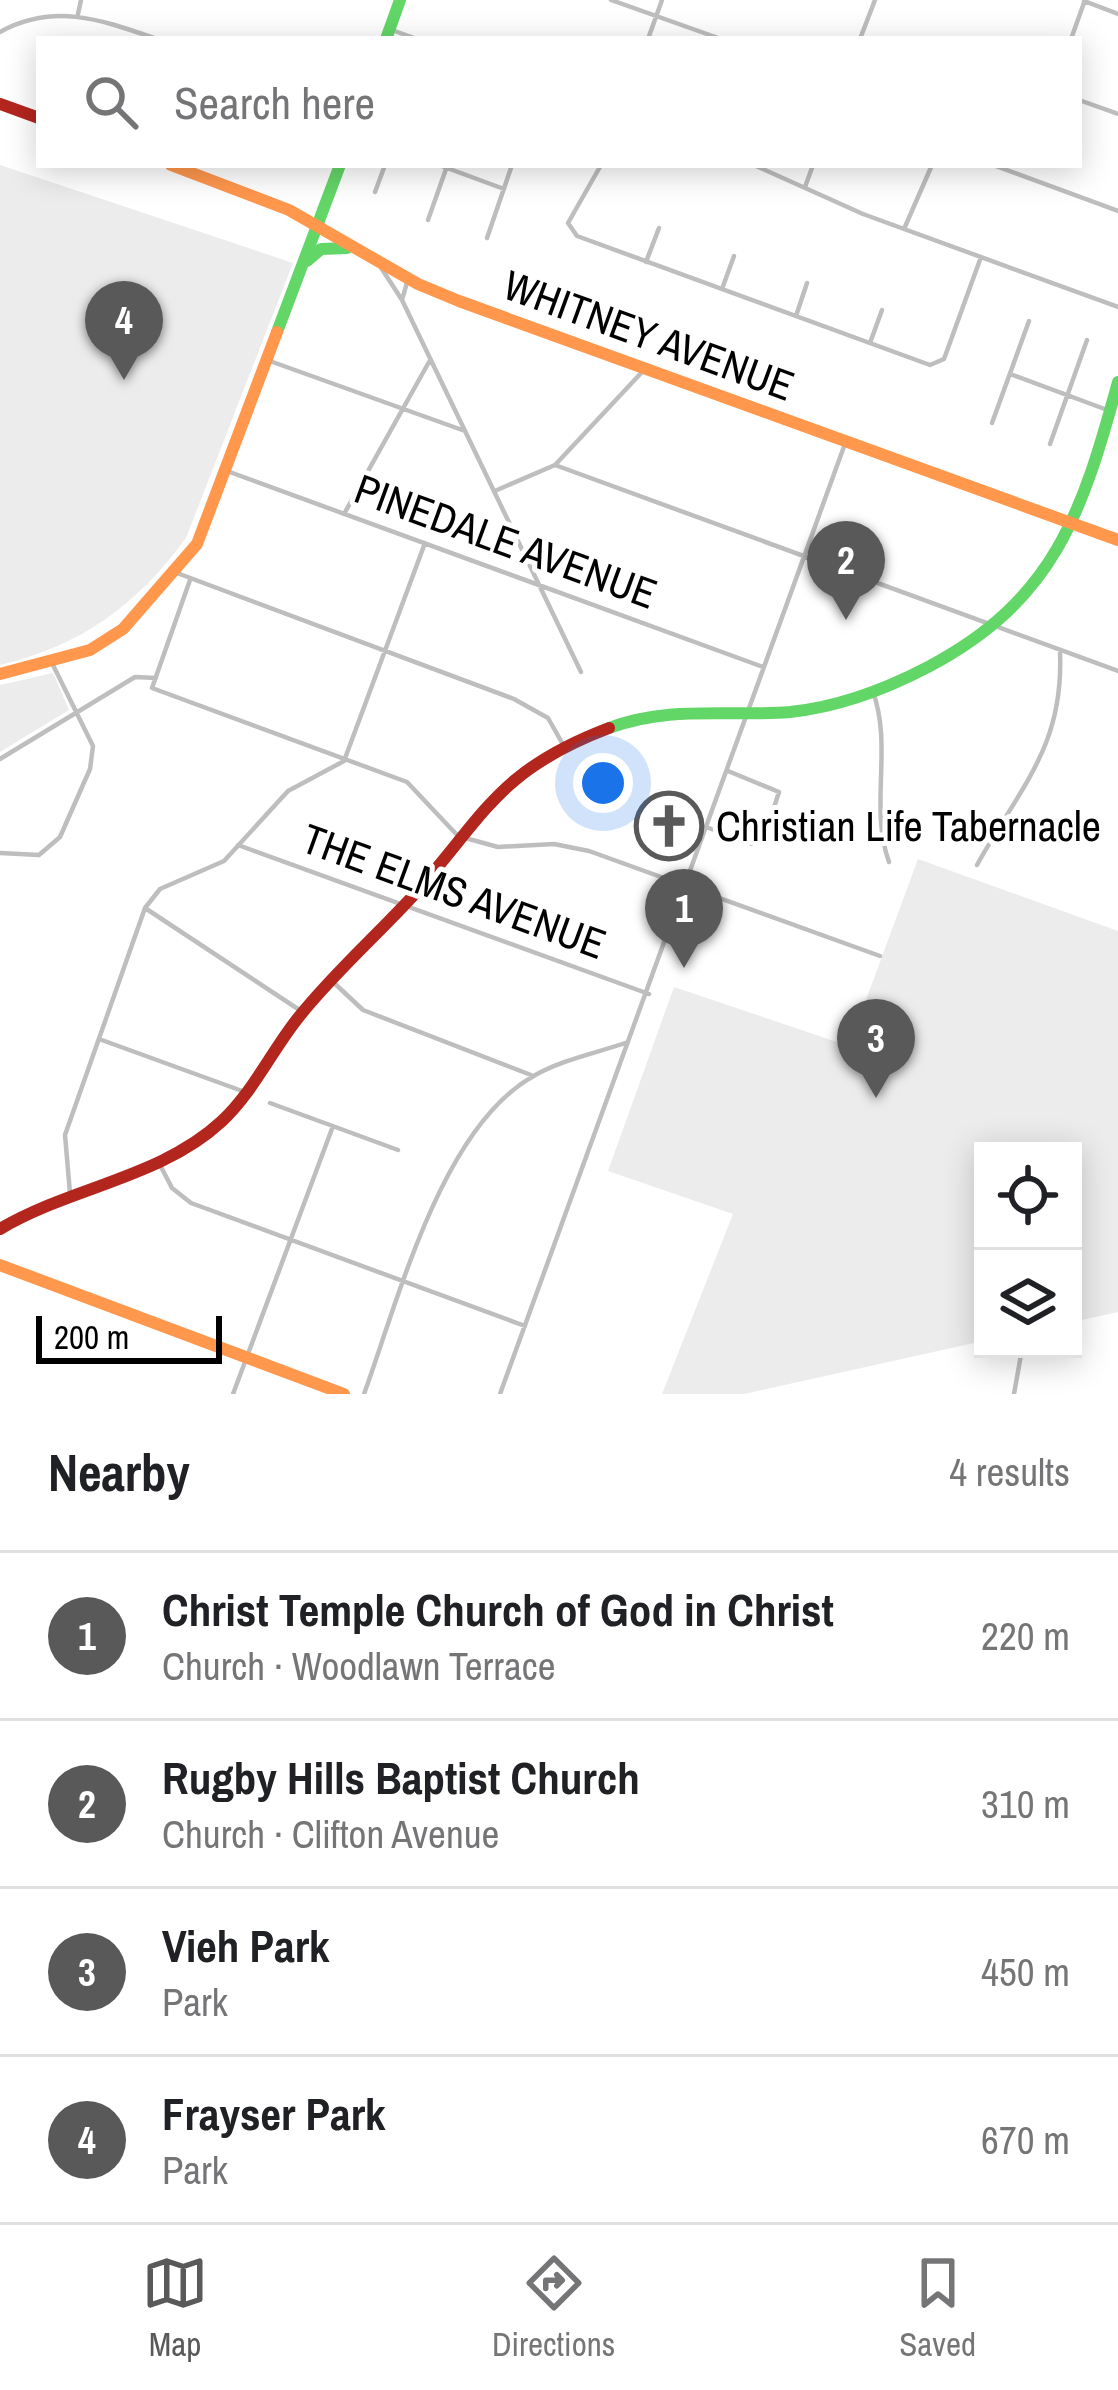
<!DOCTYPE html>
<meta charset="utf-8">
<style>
:root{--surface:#fff;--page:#f6f6f6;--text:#202124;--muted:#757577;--line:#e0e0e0;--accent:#595959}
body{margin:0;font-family:"Archivo Narrow",sans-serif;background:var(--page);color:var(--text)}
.controls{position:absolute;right:36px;bottom:36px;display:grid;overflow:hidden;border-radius:0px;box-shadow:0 6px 30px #0003}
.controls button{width:108px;height:108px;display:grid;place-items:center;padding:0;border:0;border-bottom:3px solid var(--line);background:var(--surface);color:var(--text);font:60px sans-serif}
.scale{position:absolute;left:36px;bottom:30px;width:186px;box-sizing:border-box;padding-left:12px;border:6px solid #000;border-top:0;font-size:33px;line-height:42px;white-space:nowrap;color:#000;-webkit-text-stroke:9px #fff;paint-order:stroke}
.you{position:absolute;left:603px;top:783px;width:42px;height:42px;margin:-30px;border:9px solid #fff;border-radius:50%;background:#1a73e8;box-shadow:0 0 0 18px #1a73e833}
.badge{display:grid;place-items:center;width:78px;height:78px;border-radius:50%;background:var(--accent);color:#fff;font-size:39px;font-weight:700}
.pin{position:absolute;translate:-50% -99px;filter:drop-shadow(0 3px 6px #0008)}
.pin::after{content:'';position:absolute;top:63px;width:42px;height:36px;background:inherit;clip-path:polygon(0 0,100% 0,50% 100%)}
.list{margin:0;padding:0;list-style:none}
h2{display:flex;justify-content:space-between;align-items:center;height:156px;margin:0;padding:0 48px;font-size:51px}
h2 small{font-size:39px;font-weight:400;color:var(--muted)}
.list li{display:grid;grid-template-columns:78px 1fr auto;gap:36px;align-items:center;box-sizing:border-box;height:168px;padding:0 48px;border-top:3px solid var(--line)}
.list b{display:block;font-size:45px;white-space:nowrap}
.list p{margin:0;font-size:39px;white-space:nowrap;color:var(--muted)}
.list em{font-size:39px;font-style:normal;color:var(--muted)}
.icon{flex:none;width:66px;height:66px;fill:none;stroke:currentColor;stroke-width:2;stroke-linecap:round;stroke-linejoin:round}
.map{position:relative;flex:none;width:1118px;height:1394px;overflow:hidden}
.search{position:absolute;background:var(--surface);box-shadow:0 6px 30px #0003;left:36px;right:36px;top:36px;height:132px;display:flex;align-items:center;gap:30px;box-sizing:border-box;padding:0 42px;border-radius:0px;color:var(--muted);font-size:45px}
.sheet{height:828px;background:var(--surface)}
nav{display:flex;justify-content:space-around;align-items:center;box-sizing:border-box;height:168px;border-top:3px solid var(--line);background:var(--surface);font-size:33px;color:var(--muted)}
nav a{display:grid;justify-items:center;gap:6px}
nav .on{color:var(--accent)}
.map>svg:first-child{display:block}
.green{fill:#ececec}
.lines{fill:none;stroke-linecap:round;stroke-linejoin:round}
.street{stroke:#bebebe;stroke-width:4.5}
.fast{stroke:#63d668;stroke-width:12}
.slow{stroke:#ff974d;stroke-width:12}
.jam{stroke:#b3261e;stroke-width:12}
.labels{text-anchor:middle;stroke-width:10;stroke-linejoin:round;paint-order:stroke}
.street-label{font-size:42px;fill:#000;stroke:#fff}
.poi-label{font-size:42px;fill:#000;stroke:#fff;text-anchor:start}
</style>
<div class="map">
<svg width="1118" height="1394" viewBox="0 0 1118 1394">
<rect width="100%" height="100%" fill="#fff"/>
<path class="green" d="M0,165L293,263L186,538C137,605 81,646 0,665Z
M53,673L69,710L0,752V685Z
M918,859L1118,931V1312L1073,1322V1151H983V1341L744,1394H662L733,1214L608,1171L674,987L849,1046Z"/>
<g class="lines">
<path class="street" d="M611,0L721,39
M1084,1L1118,14
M78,14L81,0
M389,29L417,39
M0,32C54,2 102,20 157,39
M648,39L662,0
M860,39L875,0
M1071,39L1085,0
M1079,100L1118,114
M439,165L504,189
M601,165L568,223L577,236L930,365L944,359L981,257
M754,165L863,214L1118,307
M993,165L1118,211
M805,187L813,165
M375,192L385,165
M428,220L446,169
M904,229L932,165
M487,238L512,165
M646,262L659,228
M378,263L402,300L408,279
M722,289L734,256
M402,300L581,672
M796,316L807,283
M870,343L882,310
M267,360L465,431
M1010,374L1110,411
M992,423L1029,321
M1050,444L1087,340
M555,465L1118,671
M227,471L763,667
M497,490L555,465L643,371
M344,514L429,362
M177,573L514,699L548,718L565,748
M190,580L152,688L407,782L458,836L498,847L554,844L589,851L880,956
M873,692C893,747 869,807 889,862
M0,759L135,677L156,678
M706,827L752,844L764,838L779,792L728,771
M238,845L649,994
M0,853L39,855L60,837L90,769L93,746L52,663
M977,865C1020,787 1064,747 1060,652
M145,908L301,1011
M332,981L363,1010L531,1075
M99,1039L245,1092
M270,1103L398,1150
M160,1165L172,1188L191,1203L525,1326
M70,1193L65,1135L145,908L160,889L224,861L288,791L344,761L425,543
M233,1394L333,1126
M364,1394C398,1301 441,1129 532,1077C560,1060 597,1053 628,1042
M500,1394L846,441
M1014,1394L1022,1349"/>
<path class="fast" d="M386,39L400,0
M307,261L321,249L347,248
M277,332L340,165
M609,728C670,705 727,717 790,712C838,707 886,689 928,667C1055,600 1082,513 1118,382"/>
<path class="slow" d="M171,165L289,210L418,284L459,301L1118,540
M0,674L90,650L123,629L197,544L277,332
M0,1265L344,1394"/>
<path class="jam" d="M0,104L39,118
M0,1229C70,1187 161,1178 222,1121C253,1092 271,1052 298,1018C332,975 374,938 411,898C485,816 496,771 609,728"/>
</g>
<defs>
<symbol id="church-ring" viewBox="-11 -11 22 22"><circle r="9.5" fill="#fff" stroke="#595959" stroke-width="1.5"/><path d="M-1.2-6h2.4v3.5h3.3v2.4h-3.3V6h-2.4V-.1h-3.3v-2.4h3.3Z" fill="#595959"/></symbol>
</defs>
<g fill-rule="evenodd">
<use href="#church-ring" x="631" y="788" width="76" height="76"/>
</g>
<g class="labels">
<g class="street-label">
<text transform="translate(649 335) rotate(20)" y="15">WHITNEY AVENUE</text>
<text transform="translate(506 541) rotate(20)" y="15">PINEDALE AVENUE</text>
<text transform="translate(454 891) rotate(20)" y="15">THE ELMS AVENUE</text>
</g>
<g class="poi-label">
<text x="716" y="841">Christian Life Tabernacle</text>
</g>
</g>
</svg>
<div class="controls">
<button><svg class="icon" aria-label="locate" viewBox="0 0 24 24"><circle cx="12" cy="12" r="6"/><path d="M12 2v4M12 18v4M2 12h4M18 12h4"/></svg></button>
<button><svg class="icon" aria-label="layers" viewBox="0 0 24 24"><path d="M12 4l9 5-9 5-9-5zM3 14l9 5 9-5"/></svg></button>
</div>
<div class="scale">200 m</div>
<div class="you"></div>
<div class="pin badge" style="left:684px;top:968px">1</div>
<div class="pin badge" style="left:846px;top:620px">2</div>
<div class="pin badge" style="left:876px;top:1098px">3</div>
<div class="pin badge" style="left:124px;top:380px">4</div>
<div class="search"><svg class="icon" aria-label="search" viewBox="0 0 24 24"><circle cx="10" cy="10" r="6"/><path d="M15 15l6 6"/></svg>Search here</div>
</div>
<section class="sheet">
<h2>Nearby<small>4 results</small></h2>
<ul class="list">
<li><span class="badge">1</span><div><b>Christ Temple Church of God in Christ</b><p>Church · Woodlawn Terrace</p></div><em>220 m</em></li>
<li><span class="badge">2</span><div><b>Rugby Hills Baptist Church</b><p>Church · Clifton Avenue</p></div><em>310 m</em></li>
<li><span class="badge">3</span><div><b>Vieh Park</b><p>Park</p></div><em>450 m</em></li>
<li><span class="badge">4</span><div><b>Frayser Park</b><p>Park</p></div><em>670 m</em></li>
</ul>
</section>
<nav>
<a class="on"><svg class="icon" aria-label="map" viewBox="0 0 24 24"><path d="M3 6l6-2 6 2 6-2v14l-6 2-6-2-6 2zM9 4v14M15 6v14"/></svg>Map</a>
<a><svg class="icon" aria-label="directions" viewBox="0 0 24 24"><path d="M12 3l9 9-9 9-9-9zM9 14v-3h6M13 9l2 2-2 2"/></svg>Directions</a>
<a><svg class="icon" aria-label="saved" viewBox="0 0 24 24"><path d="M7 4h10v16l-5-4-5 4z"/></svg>Saved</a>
</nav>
